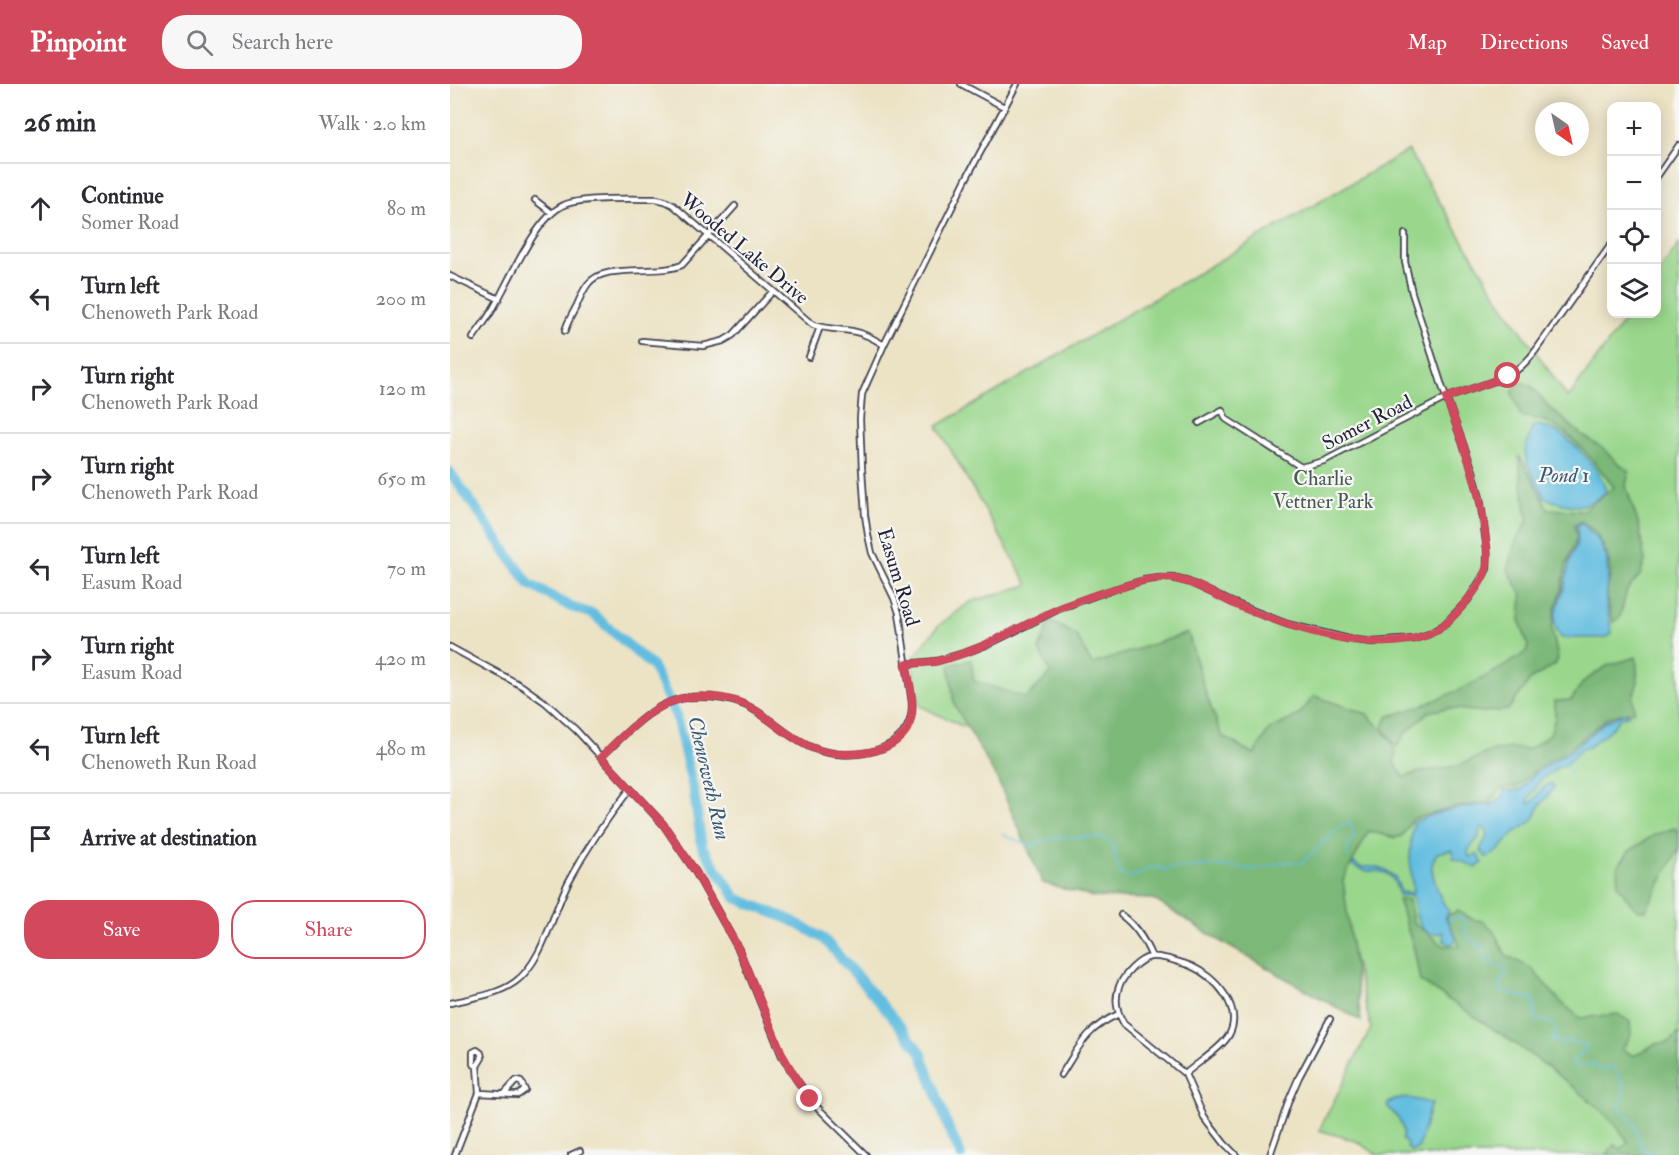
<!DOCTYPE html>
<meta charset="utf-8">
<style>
:root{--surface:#fff;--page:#f7f7f7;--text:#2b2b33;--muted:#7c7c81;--line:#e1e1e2;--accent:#d1495b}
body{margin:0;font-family:"IM FELL Double Pica",serif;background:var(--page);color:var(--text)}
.controls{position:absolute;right:18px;top:18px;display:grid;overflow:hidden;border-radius:12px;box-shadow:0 3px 15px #0003}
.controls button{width:54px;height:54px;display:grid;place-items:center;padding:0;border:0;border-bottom:2px solid var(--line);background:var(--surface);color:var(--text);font:30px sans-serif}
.compass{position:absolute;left:1085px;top:18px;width:54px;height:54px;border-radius:50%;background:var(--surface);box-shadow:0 3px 15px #0003;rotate:146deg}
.stop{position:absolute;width:18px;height:18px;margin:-14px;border:4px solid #d1495b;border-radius:50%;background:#fff}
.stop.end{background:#d1495b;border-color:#fff;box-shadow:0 2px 6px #0008}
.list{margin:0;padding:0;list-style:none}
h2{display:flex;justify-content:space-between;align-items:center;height:78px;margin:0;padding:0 24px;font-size:26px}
h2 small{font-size:20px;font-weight:400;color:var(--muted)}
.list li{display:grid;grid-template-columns:39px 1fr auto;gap:18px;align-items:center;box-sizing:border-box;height:90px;padding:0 24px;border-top:2px solid var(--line)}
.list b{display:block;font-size:22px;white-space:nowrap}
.list p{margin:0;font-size:20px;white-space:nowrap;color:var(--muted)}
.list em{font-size:20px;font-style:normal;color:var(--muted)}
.actions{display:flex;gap:12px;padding:18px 24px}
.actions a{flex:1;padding:14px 0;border:2px solid var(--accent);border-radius:24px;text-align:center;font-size:21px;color:var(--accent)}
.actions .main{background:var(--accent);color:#fff}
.icon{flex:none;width:33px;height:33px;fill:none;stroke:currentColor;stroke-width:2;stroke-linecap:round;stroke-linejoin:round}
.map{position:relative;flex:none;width:1229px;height:1071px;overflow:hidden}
header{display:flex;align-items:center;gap:36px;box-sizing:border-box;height:84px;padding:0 30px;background:var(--accent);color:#fff}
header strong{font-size:28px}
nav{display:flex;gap:33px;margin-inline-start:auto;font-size:21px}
.search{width:420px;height:54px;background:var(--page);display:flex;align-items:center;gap:15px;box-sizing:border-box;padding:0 21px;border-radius:24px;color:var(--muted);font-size:22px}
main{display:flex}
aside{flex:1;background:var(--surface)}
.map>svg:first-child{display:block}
.green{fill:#9ad78c;stroke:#5e7c64;stroke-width:1.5}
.forest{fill:#7bb878;stroke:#4e6d5a;stroke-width:1.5}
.water{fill:#62bde0;stroke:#42708e;stroke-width:1.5}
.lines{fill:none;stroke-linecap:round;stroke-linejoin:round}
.stream{stroke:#62bde0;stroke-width:1.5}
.river{stroke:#62bde0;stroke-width:10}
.minor-casing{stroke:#403f50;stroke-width:8}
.minor{stroke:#fff;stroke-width:4.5}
.route{stroke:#d1495b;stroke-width:8}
.labels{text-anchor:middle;stroke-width:4.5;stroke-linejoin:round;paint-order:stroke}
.street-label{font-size:20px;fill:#22223b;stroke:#f6f6f2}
.park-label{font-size:20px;fill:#465853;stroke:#f6f6f2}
.water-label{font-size:21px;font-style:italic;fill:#385875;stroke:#f6f6f2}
</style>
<header>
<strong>Pinpoint</strong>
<div class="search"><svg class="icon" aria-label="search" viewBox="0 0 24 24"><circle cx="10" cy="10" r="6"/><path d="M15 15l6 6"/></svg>Search here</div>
<nav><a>Map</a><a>Directions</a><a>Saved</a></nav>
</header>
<main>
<aside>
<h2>26 min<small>Walk · 2.0 km</small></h2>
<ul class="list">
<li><svg class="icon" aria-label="ahead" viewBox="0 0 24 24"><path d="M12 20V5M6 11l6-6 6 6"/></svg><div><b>Continue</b><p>Somer Road</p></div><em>80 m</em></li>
<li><svg class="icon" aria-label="left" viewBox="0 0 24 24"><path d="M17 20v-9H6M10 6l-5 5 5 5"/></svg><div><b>Turn left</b><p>Chenoweth Park Road</p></div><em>200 m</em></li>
<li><svg class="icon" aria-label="right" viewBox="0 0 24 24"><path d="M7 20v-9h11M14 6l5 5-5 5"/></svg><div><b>Turn right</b><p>Chenoweth Park Road</p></div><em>120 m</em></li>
<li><svg class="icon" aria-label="right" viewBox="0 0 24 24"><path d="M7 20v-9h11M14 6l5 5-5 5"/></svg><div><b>Turn right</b><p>Chenoweth Park Road</p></div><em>650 m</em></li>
<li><svg class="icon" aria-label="left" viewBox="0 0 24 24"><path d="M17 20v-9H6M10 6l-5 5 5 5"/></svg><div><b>Turn left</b><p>Easum Road</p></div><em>70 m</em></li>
<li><svg class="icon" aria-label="right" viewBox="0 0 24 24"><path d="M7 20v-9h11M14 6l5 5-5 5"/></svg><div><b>Turn right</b><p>Easum Road</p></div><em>420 m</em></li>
<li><svg class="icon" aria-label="left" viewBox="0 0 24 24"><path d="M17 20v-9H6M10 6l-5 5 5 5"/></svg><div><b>Turn left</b><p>Chenoweth Run Road</p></div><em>480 m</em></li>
<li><svg class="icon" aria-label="arrive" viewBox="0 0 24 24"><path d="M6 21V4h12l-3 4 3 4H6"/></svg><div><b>Arrive at destination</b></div></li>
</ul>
<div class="actions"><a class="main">Save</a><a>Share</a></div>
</aside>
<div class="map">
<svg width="1229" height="1071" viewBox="0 0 1229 1071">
<rect width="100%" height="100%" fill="#f6f6f2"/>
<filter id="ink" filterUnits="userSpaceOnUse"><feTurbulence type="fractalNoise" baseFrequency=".0167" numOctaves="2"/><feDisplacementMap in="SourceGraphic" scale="12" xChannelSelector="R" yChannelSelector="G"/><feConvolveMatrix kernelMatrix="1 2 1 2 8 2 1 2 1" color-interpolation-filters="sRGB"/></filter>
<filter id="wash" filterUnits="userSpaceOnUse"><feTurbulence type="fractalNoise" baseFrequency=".008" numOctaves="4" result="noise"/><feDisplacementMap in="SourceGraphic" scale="24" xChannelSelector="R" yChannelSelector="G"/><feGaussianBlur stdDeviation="1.35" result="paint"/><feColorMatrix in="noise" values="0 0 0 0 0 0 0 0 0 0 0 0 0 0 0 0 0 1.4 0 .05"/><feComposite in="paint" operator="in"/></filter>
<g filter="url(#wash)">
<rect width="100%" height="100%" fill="#ece3c5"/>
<path class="green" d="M958,66L1047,212L1118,314L1179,230H1206L1207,191L1229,160V1071H928L906,1057L869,1046L921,944L883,791L617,679L510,641L470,622L461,574L465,572L488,542L520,518L578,501L487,342Z"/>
<path class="forest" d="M1068,297L1081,302L1099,323L1131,350L1155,366L1166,378L1179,387L1176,402L1189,442L1195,477L1190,491L1177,506L1170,533L1163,538C1160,529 1157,520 1157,510C1157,503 1159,497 1160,491C1160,470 1149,448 1131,437L1124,442L1127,453L1116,482L1112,505L1105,524L1102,545L1108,575L1105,581L1081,595L1058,626L1033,628L998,624L978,628L954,651L947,663L933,644L937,633C986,618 1033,598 1076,568L1078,561L1070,538L1072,511L1058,486L1066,457L1078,437L1071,396L1069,372L1084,397L1098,425L1131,427L1146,417L1164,403C1146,381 1126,352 1099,339C1091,335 1080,334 1071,332L1062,309Z
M600,537L626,551L642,580L738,549L756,610L772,652L804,670L819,646L849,631L864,612L917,630L941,656L946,669L944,678L954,693L969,688L1007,682L1037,669L1059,664L1079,665L1100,650L1105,634V617L1121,616L1134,597L1157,582L1186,573L1188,598L1183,613L1184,627L1158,633L1119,665L1089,683L1067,703L1051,704L1040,719L1006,723L963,735L952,752L945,754L919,747L893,796L911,937L775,860L703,815L643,813L593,799L547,695L504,620L499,581L521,576L524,597L576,614L601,589L589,566Z
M1225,744L1229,749V764L1196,826H1188L1181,820L1168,801L1167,784L1179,767L1204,751Z
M948,815L959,816L963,838L994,862H1010L996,832L1008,827L1024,836L1033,837L1044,848L1056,871L1081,884L1110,917L1130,934L1168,930L1180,938L1181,951L1172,965L1184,972L1205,960L1219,958L1229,949V1065L1227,1071H1156L1164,1061L1171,1065L1178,1058C1165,1037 1145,1021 1126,1005C1077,965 1023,932 970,897L964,865Z"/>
<path class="water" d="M1088,341C1094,343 1100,344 1106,347C1123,357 1153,387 1156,408C1132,428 1122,423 1095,414L1077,379L1075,367L1082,343Z
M1132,439L1149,457L1157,474L1158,497L1156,518L1162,549L1159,552L1154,554H1112C1096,537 1111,518 1115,501C1117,493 1117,485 1120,477C1124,464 1131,456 1126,442Z
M1175,629L1179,631L1169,635L1163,643L1139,663L1131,665L1115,681L1107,684L1096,692L1090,697L1078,716L1079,720C1089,715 1087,705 1101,699L1103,701L1104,704C1099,711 1093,716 1089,723C1087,727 1086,732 1083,736C1079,741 1070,744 1064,749C1056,757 1048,771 1036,773L1030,766L1038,751L1037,747L1032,743H1031L1028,754L1018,767L1019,773H1021L1027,770L1033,779L1026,783L1022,782L1014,778L1003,774V770L1001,766L987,769C984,774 982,778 982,783C982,793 992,821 999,827L995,834L999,839L1006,854L1004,859L999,860L994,857L993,848C969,857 965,829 963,812L949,811C939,772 922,797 902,781L903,778L910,783H925L937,787L945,793L951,808L963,809L960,773L961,755L964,738L991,728L1022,722L1041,721L1050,716L1053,712L1054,706L1058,707L1071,706L1085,689L1123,665L1156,637Z
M958,1014L972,1017L982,1020L980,1022L969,1063L963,1067C958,1066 956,1063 956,1058L952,1056C956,1040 947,1033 937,1022C940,1014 950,1015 958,1014Z"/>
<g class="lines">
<path class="stream" d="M1117,680L1120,691
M552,749C561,757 572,756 583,762L591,757L603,754L635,753L653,754L663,761L666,776L671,791L684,793L700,784L709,783L714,786L725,784L763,781L802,785L836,778L852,779L891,741L899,739L902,743L904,753C898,759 898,764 898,773
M998,836L1009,833C1018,836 1017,842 1015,850L1019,854L1025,857L1028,862H1032L1034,865L1035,878L1041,877L1046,882L1054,883L1057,889L1049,901L1051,907L1056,910C1066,908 1071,915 1081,914L1084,917L1085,931L1087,936L1097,937L1106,944V948L1102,956L1112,959L1120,957L1136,962L1137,965C1133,971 1126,971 1122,976L1123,980L1127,982L1142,980L1150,986L1163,982L1174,1004V1012L1169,1023L1184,1040L1191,1062L1193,1065L1209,1071"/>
<path class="river" d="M0,388L79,500L121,523L143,530L203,583L226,632L244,709L252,763L286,814L341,836L374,855L428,916L471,968L500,1048L511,1071"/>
</g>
</g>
<g filter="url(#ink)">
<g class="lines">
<defs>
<path id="minor" d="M511,0L554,23
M1206,94L1229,61
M85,116L102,129
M0,192L49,215
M115,247C117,238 123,229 127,221C130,214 133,206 138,200C154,178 206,192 232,181L285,122
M23,254C30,244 38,234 44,223C59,197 86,133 114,121C131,113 185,115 206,115L215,117L223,121L363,241C376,245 389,245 402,247C414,249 424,255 434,261
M192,257L253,262L273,257L283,251L323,207
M359,273L370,243
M749,339L772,326L776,335L851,383L874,377L996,314L1058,292C1070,285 1078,277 1086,266L1162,159
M0,563L72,602L96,619L126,646L213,740L245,787L289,866L332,972L346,995L365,1021L416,1071
M456,580L487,577L520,567L541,559L609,525L649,510L694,496L711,494H723L739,498L784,519L837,540L899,555L923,558L964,555L979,550L994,541L1018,516L1031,495L1037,485V465L1030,414L1023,387L993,305L962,209L955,178V150
M151,673C177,649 204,616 241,613C259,612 278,614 295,621C318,631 336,652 360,663C396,679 465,671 462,619L449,529L444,514L422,469L418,451L415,431L412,386L410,335L412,310L434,261L516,95L567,0
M671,831C686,842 694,855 701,871L700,873
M0,919C22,914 47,911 65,898C93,878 103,827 119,797C136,765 158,733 180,705
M735,990C747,979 772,964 779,951C794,923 764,892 741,882C734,879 726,877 719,875C713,874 707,872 700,873C688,876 676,889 670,900C664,914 666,927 674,940L735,990L754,1033L774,1059L786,1071
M611,991C629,963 636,944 669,930
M29,1009L68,1011L75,1006L71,998L66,997L55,1009
M5,1071L29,1009L27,982L23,980V968L27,966L31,969L32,974L27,982
M121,1071L130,1067
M820,1071L839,1016L849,993L880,935"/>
</defs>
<use href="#minor" class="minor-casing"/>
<use href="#minor" class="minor"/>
</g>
</g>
<g class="lines" filter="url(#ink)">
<path class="route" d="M360,1015L346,995L333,972L289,866L245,787L213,740L151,673C176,649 204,617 240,613C259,611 281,614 298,622C321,634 339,655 363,664C392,676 453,672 461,635C465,618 459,597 456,580C467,579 478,579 488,577C532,567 568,543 608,525C626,517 645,511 664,505C680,501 696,494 712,494C738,493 761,509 784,520C835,542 922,572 977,551C990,546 1000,536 1009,526C1019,514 1032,500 1036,485C1040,473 1036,460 1035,449C1030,402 1013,359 996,314L1058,292"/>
</g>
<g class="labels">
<g class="street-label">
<text transform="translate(295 164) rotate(40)" y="7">Wooded Lake Drive</text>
<text transform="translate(917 338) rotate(-27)" y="7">Somer Road</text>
<text transform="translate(449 493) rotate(73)" y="7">Easum Road</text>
</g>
<g class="park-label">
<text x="873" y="401">Charlie<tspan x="873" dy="23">Vettner Park</tspan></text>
</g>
<g class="water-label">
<text x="1114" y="398">Pond 1</text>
<text transform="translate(259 694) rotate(77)" y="7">Chenoweth Run</text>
</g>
</g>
</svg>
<div class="controls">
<button>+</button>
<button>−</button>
<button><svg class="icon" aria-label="locate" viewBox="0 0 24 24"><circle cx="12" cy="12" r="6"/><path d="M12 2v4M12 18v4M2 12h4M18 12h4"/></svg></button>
<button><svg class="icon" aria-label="layers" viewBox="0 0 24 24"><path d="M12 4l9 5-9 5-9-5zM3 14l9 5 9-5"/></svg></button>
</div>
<svg class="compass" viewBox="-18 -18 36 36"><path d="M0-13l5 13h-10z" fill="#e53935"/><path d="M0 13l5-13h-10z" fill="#7c7c81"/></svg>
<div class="stop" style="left:1058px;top:292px"></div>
<div class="stop end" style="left:360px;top:1015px"></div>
</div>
</main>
